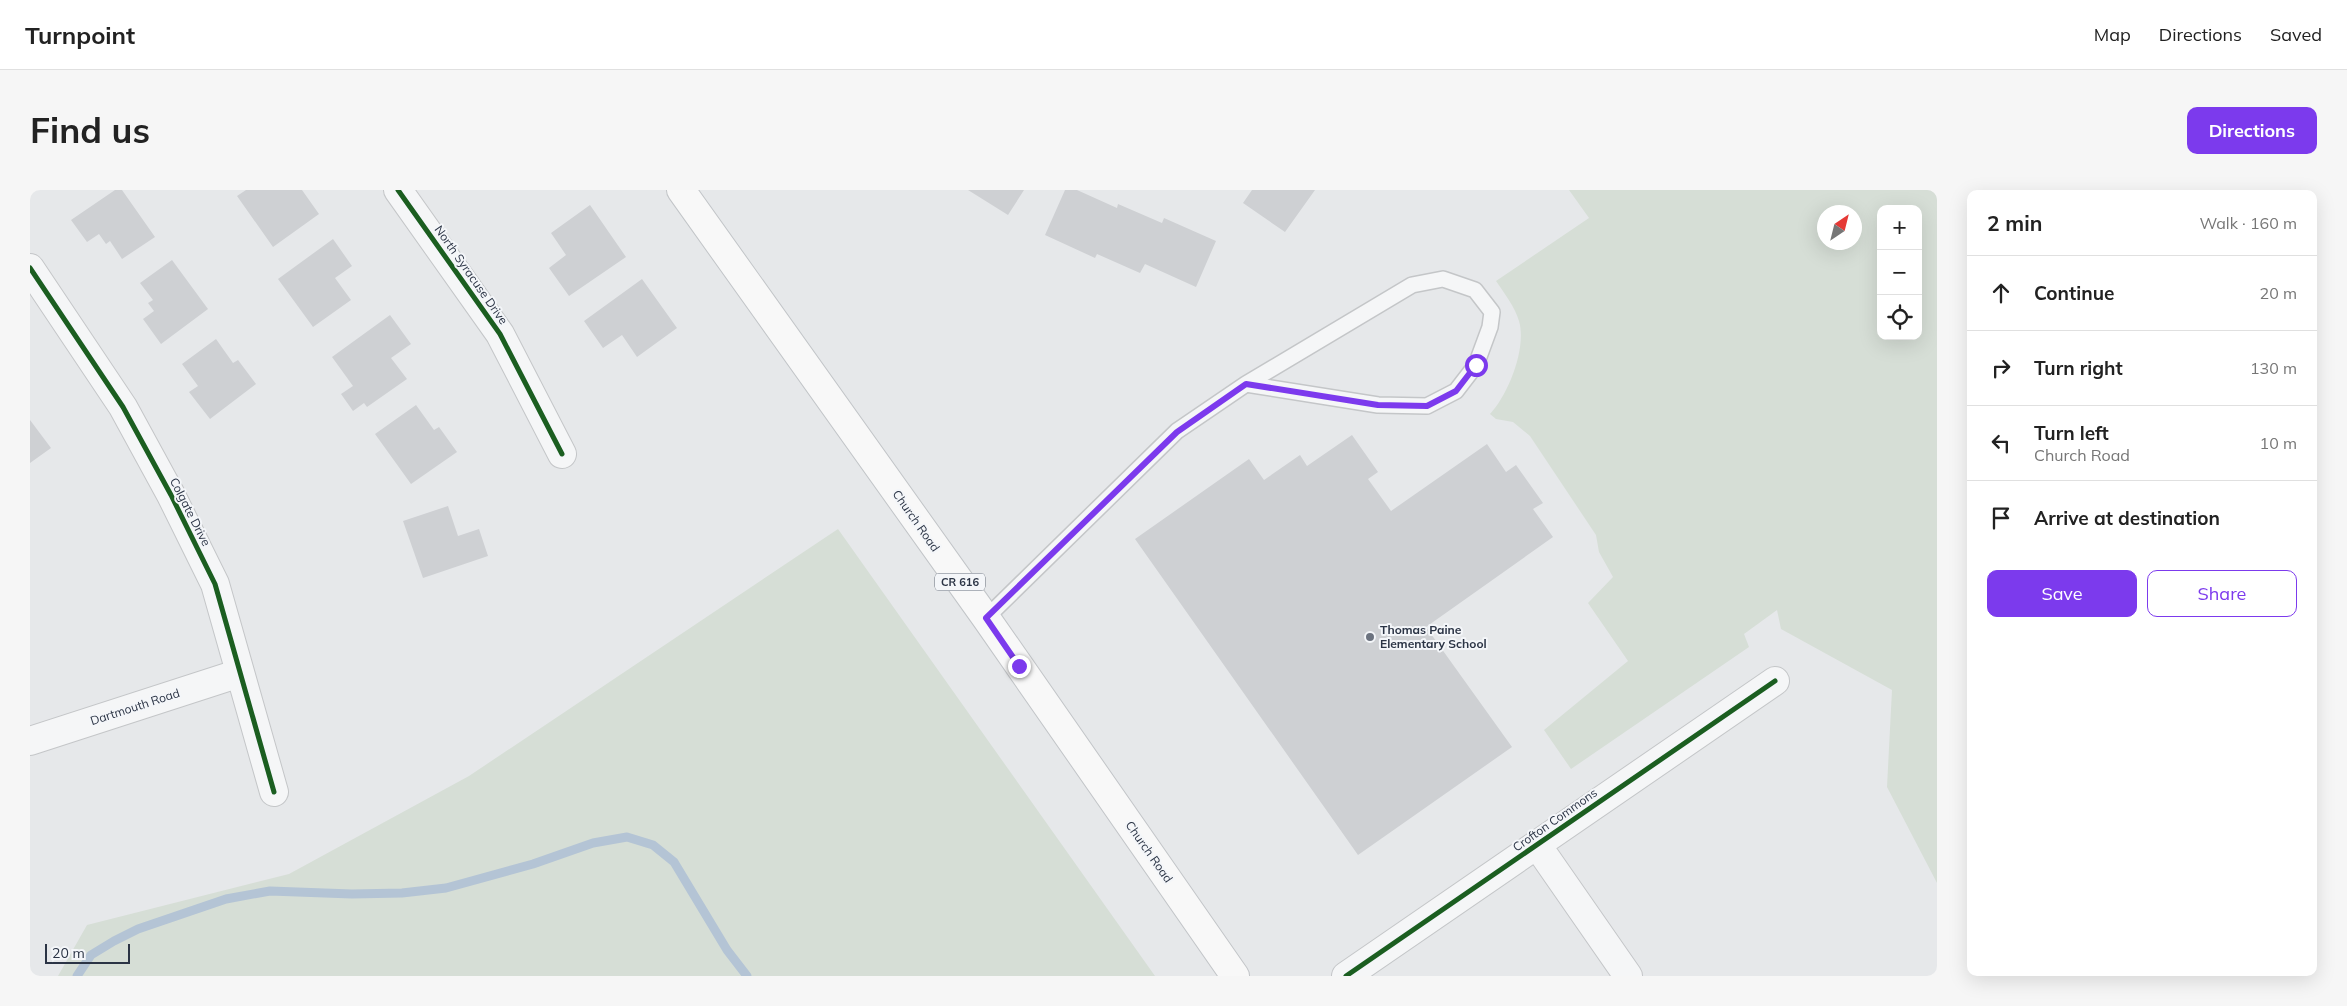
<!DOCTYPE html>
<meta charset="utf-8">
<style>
:root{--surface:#fff;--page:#f6f6f6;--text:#222;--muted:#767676;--line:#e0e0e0;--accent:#7c3aed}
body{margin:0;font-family:Mulish,sans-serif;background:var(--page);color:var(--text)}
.controls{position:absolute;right:15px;top:15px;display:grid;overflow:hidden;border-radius:10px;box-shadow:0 5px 20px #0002}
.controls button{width:45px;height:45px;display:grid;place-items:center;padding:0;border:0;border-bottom:1px solid var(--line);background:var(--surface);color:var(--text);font:25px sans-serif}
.compass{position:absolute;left:1787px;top:15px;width:45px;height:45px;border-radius:50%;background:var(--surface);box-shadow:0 5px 20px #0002;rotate:35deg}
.scale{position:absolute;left:15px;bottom:12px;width:85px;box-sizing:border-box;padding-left:5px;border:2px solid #2b3445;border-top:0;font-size:14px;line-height:18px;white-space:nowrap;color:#2b3445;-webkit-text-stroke:4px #f4f6f9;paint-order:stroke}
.stop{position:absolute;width:15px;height:15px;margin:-11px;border:4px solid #7c3aed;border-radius:50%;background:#fff}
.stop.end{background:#7c3aed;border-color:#fff;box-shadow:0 1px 5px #0008}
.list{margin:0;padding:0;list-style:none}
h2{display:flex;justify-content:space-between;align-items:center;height:65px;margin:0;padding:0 20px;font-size:21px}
h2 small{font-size:16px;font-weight:400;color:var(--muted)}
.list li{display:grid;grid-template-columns:32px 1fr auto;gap:15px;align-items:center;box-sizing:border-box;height:75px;padding:0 20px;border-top:1px solid var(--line)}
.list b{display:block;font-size:19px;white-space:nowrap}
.list p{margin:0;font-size:16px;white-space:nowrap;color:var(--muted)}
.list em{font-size:16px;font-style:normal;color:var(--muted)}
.actions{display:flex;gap:10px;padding:15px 20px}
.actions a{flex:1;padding:11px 0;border:1px solid var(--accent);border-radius:10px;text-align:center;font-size:18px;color:var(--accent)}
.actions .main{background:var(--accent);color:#fff}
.icon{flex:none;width:28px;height:28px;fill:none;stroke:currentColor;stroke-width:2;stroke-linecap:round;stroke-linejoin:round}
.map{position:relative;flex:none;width:1907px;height:786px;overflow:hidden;border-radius:10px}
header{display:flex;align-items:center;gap:30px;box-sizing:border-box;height:70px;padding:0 25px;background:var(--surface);border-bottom:1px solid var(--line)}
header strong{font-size:24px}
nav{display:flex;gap:28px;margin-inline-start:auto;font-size:18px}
.intro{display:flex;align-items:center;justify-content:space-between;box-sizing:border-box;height:120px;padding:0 30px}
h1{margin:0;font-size:35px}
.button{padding:12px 22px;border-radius:10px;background:var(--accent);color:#fff;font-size:18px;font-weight:700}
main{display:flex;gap:30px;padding:0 30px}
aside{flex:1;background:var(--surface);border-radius:10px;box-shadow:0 5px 20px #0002}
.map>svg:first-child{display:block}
.green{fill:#d6ded6;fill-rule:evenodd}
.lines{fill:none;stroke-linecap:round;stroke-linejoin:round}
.stream{stroke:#b4c4d5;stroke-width:9}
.building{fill:#ced0d3}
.service-casing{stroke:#c4c6c8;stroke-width:18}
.minor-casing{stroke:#c4c6c8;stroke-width:30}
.primary-casing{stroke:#c2c5c8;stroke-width:30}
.service{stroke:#f5f6f7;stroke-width:15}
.minor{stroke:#f5f6f7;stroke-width:28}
.primary{stroke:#f8f8f8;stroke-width:28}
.cycleway-casing{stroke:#f4f6f9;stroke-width:8}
.cycleway{stroke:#1b5e20;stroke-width:5}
.route{stroke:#7c3aed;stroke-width:6}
.poi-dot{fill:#6c737f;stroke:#f4f6f9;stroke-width:2}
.labels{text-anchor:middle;stroke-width:4;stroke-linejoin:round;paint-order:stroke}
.shield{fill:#f4f6f9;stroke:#676e7b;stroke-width:1}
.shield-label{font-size:11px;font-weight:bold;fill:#2b3445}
.street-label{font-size:12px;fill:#2b3445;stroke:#f4f6f9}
.poi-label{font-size:12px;font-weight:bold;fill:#2b3445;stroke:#f4f6f9;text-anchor:start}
</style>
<header>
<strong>Turnpoint</strong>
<nav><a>Map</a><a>Directions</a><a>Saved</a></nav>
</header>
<div class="intro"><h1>Find us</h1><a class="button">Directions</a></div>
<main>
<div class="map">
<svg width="1907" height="786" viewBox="0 0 1907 786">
<rect width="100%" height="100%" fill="#e6e8ea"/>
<path class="green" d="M1539,0H1907V693L1857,597L1862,500L1751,439L1747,420L1714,444L1719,457L1541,579L1514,540L1598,471L1558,413L1583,387L1569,362L1566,345L1500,246L1483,232L1466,229L1460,224C1478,205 1497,158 1489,131C1485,117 1474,103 1466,91L1559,28ZM1851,19H1888V146H1851ZM1824,22V52H1794V22Z
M808,339L1125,786H28L57,735L259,684L439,586Z"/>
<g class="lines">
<path class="stream" d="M47,786L61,765L84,751L108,739L196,709L240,701L322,704L372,703L416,698L503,674L563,653L597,647L623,655L644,672L697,760L717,786"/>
</g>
<path class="building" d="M85,0H92L125,47L92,69L80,51L76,54L69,44L57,52L41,30Z
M216,0H272L289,24L243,57L207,6Z
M938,0H994L978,25Z
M1035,0H1047L1087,18L1088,14L1132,33L1134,28L1186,51L1166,97L1115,74L1110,83L1067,64L1065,68L1015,45Z
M1222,0H1285L1255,42L1213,13Z
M560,15L596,67L539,106L519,78L536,65L521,43Z
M303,49L322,76L305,88L321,110L283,137L248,89Z
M142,70L178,119L131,154L113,129L124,121L118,113L123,110L110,93Z
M612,89L647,138L607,167L592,145L573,158L554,131Z
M360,125L381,154L361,168L377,189L337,217L334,213L323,221L311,204L323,196L302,167Z
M186,149L203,173L208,170L226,194L180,229L159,202L168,196L152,174Z
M386,215L404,240L409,237L427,262L381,294L345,244Z
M0,230L21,258L0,273Z
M1322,245L1348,282L1338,289L1361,321L1457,254L1476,282L1486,275L1513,313L1503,319L1523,347L1396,437L1482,557L1328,665L1105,349L1219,269L1234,290L1270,265L1277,276Z
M418,316L428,346L449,339L458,366L393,388L373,331Z"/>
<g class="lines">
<defs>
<path id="service" d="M1413,89L1445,100L1462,122L1460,137L1446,175L1426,201L1397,216L1348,215L1216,194L1382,95Z
M956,428L1147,241L1216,194"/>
<path id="minor" d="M368,0L470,144L532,264
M0,78L93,217L141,305L185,394L244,602
M0,551L210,483
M1507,655L1598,786
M1316,786L1745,491"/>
<path id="primary" d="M651,0L956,428L1205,786"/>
</defs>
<use href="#service" class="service-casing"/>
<use href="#minor" class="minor-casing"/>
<use href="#primary" class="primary-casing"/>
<use href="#service" class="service"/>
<use href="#minor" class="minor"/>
<use href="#primary" class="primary"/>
<defs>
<path id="cycleway" d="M368,0L470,144L532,264
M0,78L93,217L141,305L185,394L244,602
M1316,786L1745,491"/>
</defs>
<use href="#cycleway" class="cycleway-casing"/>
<use href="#cycleway" class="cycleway"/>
</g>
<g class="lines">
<path class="route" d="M989,476L956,428L1147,242L1216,194L1348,215L1397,216L1426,201L1446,175"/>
</g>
<circle class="poi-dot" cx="1340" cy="447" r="5"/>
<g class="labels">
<rect class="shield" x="905" y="383.5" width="50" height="17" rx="4"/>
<g class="shield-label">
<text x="930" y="396">CR 616</text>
</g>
<g class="street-label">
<text transform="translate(441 85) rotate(55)" y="4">North Syracuse Drive</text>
<text transform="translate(160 322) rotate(63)" y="4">Colgate Drive</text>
<text transform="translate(886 331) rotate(55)" y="4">Church Road</text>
<text transform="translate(105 517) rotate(-18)" y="4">Dartmouth Road</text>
<text transform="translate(1525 630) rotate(-35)" y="4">Crofton Commons</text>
<text transform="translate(1119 662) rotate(55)" y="4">Church Road</text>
</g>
<g class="poi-label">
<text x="1350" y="444">Thomas Paine<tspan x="1350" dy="14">Elementary School</tspan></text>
</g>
</g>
</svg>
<div class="controls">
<button>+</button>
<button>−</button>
<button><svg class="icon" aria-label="locate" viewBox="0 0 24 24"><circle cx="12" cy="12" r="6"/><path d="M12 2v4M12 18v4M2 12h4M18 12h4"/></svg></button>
</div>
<svg class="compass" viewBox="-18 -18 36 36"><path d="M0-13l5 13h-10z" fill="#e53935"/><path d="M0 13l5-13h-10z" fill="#767676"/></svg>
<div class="scale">20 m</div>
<div class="stop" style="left:1446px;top:175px"></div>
<div class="stop end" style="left:989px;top:476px"></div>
</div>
<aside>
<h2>2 min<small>Walk · 160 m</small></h2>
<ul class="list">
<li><svg class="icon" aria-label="ahead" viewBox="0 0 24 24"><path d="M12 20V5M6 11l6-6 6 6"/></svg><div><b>Continue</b></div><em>20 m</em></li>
<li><svg class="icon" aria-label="right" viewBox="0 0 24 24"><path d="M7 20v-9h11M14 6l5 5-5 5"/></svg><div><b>Turn right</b></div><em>130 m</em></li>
<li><svg class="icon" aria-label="left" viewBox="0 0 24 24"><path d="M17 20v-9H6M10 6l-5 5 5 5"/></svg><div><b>Turn left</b><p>Church Road</p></div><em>10 m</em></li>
<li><svg class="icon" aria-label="arrive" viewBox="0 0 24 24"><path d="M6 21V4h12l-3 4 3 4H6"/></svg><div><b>Arrive at destination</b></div></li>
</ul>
<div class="actions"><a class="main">Save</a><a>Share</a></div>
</aside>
</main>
